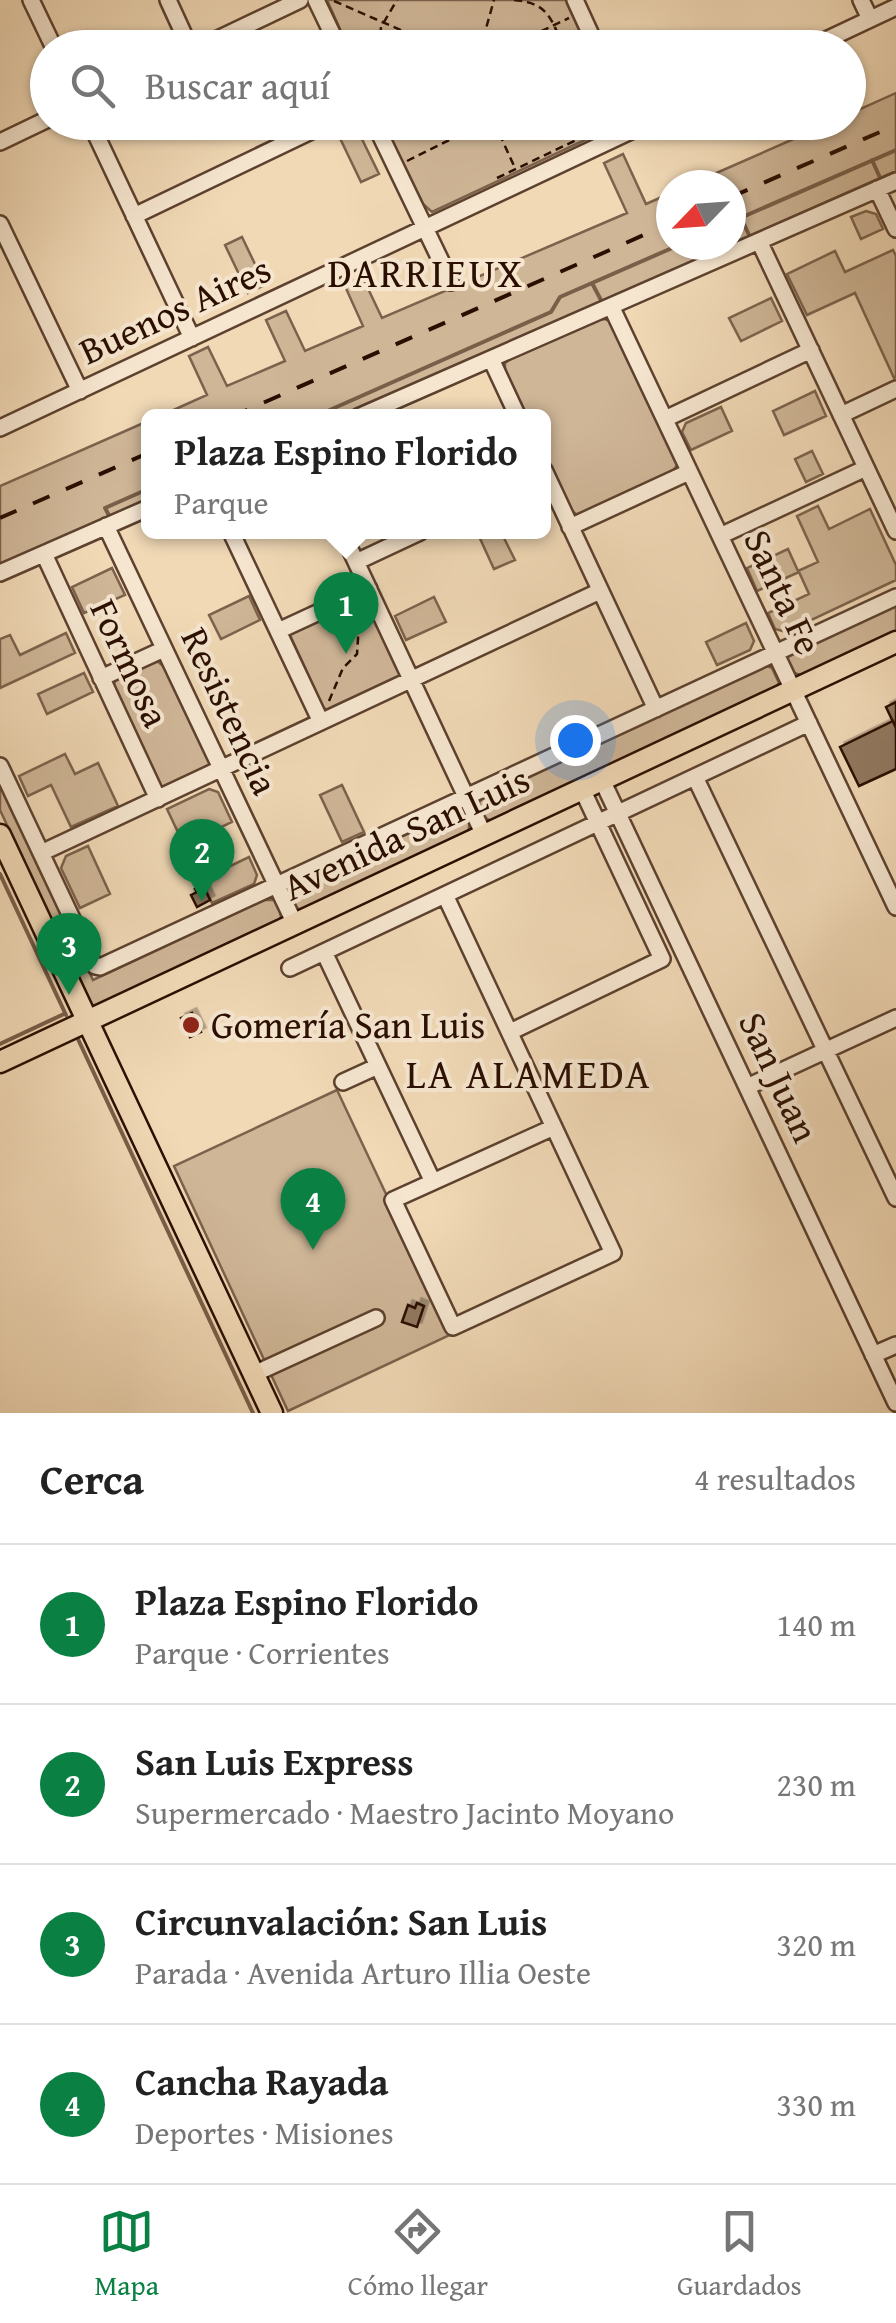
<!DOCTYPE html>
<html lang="es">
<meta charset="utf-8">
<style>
:root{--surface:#fff;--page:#f6f6f6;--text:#222;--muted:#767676;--line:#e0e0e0;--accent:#0b8043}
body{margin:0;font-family:"Gentium Book Plus",serif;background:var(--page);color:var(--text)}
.compass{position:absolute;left:656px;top:170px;width:90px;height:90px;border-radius:50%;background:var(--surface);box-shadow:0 2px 8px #0004;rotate:245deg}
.you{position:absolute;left:575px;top:740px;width:35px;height:35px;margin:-25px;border:8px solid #fff;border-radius:50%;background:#1a73e8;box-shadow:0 0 0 15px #1a73e833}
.badge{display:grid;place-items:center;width:65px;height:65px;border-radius:50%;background:var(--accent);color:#fff;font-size:32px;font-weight:700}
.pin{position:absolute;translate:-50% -82px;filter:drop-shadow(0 2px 5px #0008)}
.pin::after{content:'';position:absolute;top:52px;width:35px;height:30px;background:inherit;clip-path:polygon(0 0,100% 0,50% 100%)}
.popup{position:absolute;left:141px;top:409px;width:410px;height:130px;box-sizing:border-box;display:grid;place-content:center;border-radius:15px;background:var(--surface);filter:drop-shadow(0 2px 8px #0005);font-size:32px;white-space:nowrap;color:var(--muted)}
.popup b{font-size:38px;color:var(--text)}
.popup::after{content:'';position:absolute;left:50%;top:100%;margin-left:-20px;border:20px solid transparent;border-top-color:var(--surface)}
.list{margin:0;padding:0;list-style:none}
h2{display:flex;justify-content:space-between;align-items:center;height:130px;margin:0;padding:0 40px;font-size:42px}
h2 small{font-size:32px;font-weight:400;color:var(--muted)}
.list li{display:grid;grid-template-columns:65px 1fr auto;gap:30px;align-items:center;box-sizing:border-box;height:160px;padding:0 40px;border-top:2px solid var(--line)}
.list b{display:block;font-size:38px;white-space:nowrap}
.list p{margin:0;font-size:32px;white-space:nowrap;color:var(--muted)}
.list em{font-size:32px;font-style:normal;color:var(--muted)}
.icon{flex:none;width:55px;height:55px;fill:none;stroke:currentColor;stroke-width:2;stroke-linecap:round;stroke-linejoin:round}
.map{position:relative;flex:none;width:896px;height:1413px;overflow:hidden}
.search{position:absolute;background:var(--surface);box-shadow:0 2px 8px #0004;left:30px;right:30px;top:30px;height:110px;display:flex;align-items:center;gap:25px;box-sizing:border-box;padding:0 35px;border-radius:55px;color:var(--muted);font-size:38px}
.sheet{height:770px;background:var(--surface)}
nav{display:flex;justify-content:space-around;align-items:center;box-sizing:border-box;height:140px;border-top:2px solid var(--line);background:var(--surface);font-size:28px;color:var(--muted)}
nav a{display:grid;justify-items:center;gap:5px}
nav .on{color:var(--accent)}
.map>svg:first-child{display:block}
.green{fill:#cfb697;stroke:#7c624c;stroke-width:2.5}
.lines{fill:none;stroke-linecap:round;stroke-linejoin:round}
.stream{stroke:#795e48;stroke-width:4}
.building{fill:#91785f;stroke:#2a0e00;stroke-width:2.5;filter:url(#shadow)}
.minor-casing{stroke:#5c412e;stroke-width:20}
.major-casing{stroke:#2a0e00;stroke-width:25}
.path{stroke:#2a0e00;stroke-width:2.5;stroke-dasharray:8 5;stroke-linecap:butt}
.minor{stroke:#f6e6d0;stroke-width:15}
.major{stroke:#f1d9b6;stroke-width:20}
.rail{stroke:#2a0e00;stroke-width:4;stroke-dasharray:18 18;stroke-linecap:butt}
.poi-dot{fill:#8f2418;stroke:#f6e6d0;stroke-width:4}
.labels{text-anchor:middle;stroke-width:8;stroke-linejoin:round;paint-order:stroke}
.street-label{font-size:38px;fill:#2a0e00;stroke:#f6e6d0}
.poi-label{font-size:38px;fill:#2a0e00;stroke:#f6e6d0;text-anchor:start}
.neighbourhood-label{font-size:40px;letter-spacing:2.5px;fill:#2a0e00;stroke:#f6e6d0}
</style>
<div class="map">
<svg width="896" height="1413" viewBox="0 0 896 1413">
<defs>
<filter id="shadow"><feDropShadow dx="4.5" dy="-4.5" stdDeviation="0" flood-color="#0004"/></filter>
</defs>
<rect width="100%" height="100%" fill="#f1d9b6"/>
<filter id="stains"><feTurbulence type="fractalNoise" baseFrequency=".002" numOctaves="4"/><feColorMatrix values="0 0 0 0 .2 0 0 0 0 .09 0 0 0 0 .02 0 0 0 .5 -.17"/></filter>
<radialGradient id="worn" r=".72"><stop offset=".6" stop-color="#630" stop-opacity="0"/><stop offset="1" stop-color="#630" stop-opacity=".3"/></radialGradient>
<path class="green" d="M327,0H566L589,47H348Z
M896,93V171L731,244V185H689L830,123L848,122L849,114Z
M384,123H621L432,212L423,204Z
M350,128L358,131L379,174L361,182L338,134Z
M623,154L646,204L671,193V245H729L340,416L158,417L207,395L189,356L208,347L227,386L285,361L266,320L286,311L305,351L363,326L344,284L362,276L382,318L627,213L604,163Z
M866,211L876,214L883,229L861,239L851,217Z
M242,237L265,285L248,293L225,245Z
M893,250L896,256V377L894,378L855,293L807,315L787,274L835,251L845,272Z
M771,298L782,321L741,341L729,318Z
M605,319L612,323L677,465L672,473L578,515L570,510L544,452V417L527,416L505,370V363L510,359L598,320Z
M815,391L826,416L784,435L773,411Z
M721,407L732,431L691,450L682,432L686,423Z
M148,421V501L0,566V486Z
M812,451L823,474L806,482L795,459Z
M818,506L829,529L870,509L896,565V580L786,632L775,629L768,613L809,594L799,572L757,591L747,568L788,549L798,571L818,562L797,516Z
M477,532H501L515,560L494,569Z
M112,568L125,595L84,613L72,587Z
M249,596L260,620L221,639L209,615Z
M434,597L446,622L406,640L395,616Z
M365,599L401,672V676L327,711L323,707L290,635L292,631Z
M896,604V631L801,675L791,672L787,658L793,652Z
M746,623L754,641L750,650L717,665L706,642Z
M66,633L75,653L0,688V639L10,635L20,655Z
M157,661L167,669L210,763L207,768L163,788H161L113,687L115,681L120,677Z
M765,665L772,668L779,683L774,689L491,821L484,817L478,804L484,796Z
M84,673L93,692L47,714L38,694Z
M65,754L75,774L98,763L118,806L71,827L51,785L28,796L19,776Z
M0,780L93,980L264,900H274L278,903L281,917L278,921L94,1007L89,1001L0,810Z
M342,785L364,832L342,842L320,795Z
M209,789L218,792L232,822L184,845L167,809Z
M460,810C468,814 472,825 467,833L307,909H298C291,900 286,891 297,884Z
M88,846L110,894L80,908L61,868L66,856Z
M249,857L257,875L254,884L212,903L201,880Z
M337,1090L452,1334L288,1411L174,1166Z"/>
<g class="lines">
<path class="stream" d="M872,160L882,182
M741,218L751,239
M731,222L896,150
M592,283L603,304
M314,417L551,312L560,297L679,245
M111,519L105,508L148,489
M0,874L66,1015
M77,1037L253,1413
M0,1044L64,1014"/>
</g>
<path class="building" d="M896,702V728L886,707Z
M893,721L896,728V769L859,786L840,747Z
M203,885L210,900L197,907L191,895L197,892L195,889Z
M192,1013L201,1032L190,1037L181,1018Z
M417,1303L424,1306L417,1327L402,1322L408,1305L415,1308Z"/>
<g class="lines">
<defs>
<path id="minor" d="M31,0L54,48
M168,0L190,48
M316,0L339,48
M575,0L597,48
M861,0L870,19
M199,48L300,0
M809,48L896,7
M90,122L192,338
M374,122L451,282
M0,142L48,119
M877,189L896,229
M134,216L330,122
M0,224L80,391
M759,241L896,531
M611,306L896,907
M491,359L518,417
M841,415L896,389
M358,417L896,181
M665,419L811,350
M0,428L650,122
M544,470L656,709
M106,526L295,924
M570,527L689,472
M231,532L321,722
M342,532L484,835
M720,536L866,468
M44,554L158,799
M356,562L420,532
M0,573L148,508
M278,631L369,589
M101,678L164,649
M0,766L92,961L95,966L100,967L896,597
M695,777L896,1198
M602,780L896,1403
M41,853L600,591
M445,895L613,1253L453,1327L393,1200L554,1127
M324,952L433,1182
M290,968L809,723
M510,1032L662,959L582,789
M343,1082L378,1066
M747,1087L896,1018
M873,1355L896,1345
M254,1374L376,1318"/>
<path id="major" d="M0,835L272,1413
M0,1062L896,642"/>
</defs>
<use href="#minor" class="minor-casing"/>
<use href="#major" class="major-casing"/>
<path class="path" d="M514,0C549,3 551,19 564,48
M334,1L442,48
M483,39L494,0
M379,48L381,27L397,0
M506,48L569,18
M494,122L515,168
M521,122C541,139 558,136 579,122
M407,161L486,122
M497,178L614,122
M329,701L343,668L357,654L360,608"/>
<use href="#minor" class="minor"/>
<use href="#major" class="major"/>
<path class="rail" d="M731,197L896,125
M231,417L671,223
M0,518L148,453"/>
</g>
<circle class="poi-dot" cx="191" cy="1025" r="10"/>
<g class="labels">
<g class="street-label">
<text transform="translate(175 310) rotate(-25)" y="13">Buenos Aires</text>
<text transform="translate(783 592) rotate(65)" y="13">Santa Fe</text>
<text transform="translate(130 663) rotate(65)" y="13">Formosa</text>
<text transform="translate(230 711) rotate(65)" y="13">Resistencia</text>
<text transform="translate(406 833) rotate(-25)" y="13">Avenida San Luis</text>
<text transform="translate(779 1077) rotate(65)" y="13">San Juan</text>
</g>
<g class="poi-label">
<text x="211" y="1038">Gomería San Luis</text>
</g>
<g class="neighbourhood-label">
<text x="426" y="287">DARRIEUX</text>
<text x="529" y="1088">LA ALAMEDA</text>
</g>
</g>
<rect width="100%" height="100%" filter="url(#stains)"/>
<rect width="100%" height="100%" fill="url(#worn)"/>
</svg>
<svg class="compass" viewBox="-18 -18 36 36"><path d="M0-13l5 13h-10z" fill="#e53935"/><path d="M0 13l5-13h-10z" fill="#767676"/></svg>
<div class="you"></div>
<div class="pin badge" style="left:346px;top:654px">1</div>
<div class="popup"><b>Plaza Espino Florido</b>Parque</div>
<div class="pin badge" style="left:202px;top:901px">2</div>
<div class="pin badge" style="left:69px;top:995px">3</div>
<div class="pin badge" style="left:313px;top:1250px">4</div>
<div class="search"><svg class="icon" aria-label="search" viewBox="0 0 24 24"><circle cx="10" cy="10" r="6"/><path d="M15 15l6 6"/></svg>Buscar aquí</div>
</div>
<section class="sheet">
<h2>Cerca<small>4 resultados</small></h2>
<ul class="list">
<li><span class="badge">1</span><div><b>Plaza Espino Florido</b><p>Parque · Corrientes</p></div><em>140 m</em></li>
<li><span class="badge">2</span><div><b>San Luis Express</b><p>Supermercado · Maestro Jacinto Moyano</p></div><em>230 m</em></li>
<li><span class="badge">3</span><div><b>Circunvalación: San Luis</b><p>Parada · Avenida Arturo Illia Oeste</p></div><em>320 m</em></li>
<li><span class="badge">4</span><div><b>Cancha Rayada</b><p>Deportes · Misiones</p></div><em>330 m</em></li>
</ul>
</section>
<nav>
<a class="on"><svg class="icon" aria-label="map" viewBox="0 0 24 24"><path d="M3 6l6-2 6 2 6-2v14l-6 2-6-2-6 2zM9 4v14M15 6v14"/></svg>Mapa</a>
<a><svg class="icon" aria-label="directions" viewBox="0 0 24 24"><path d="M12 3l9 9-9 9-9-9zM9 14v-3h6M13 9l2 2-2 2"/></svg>Cómo llegar</a>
<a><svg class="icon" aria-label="saved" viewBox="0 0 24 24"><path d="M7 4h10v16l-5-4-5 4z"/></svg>Guardados</a>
</nav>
